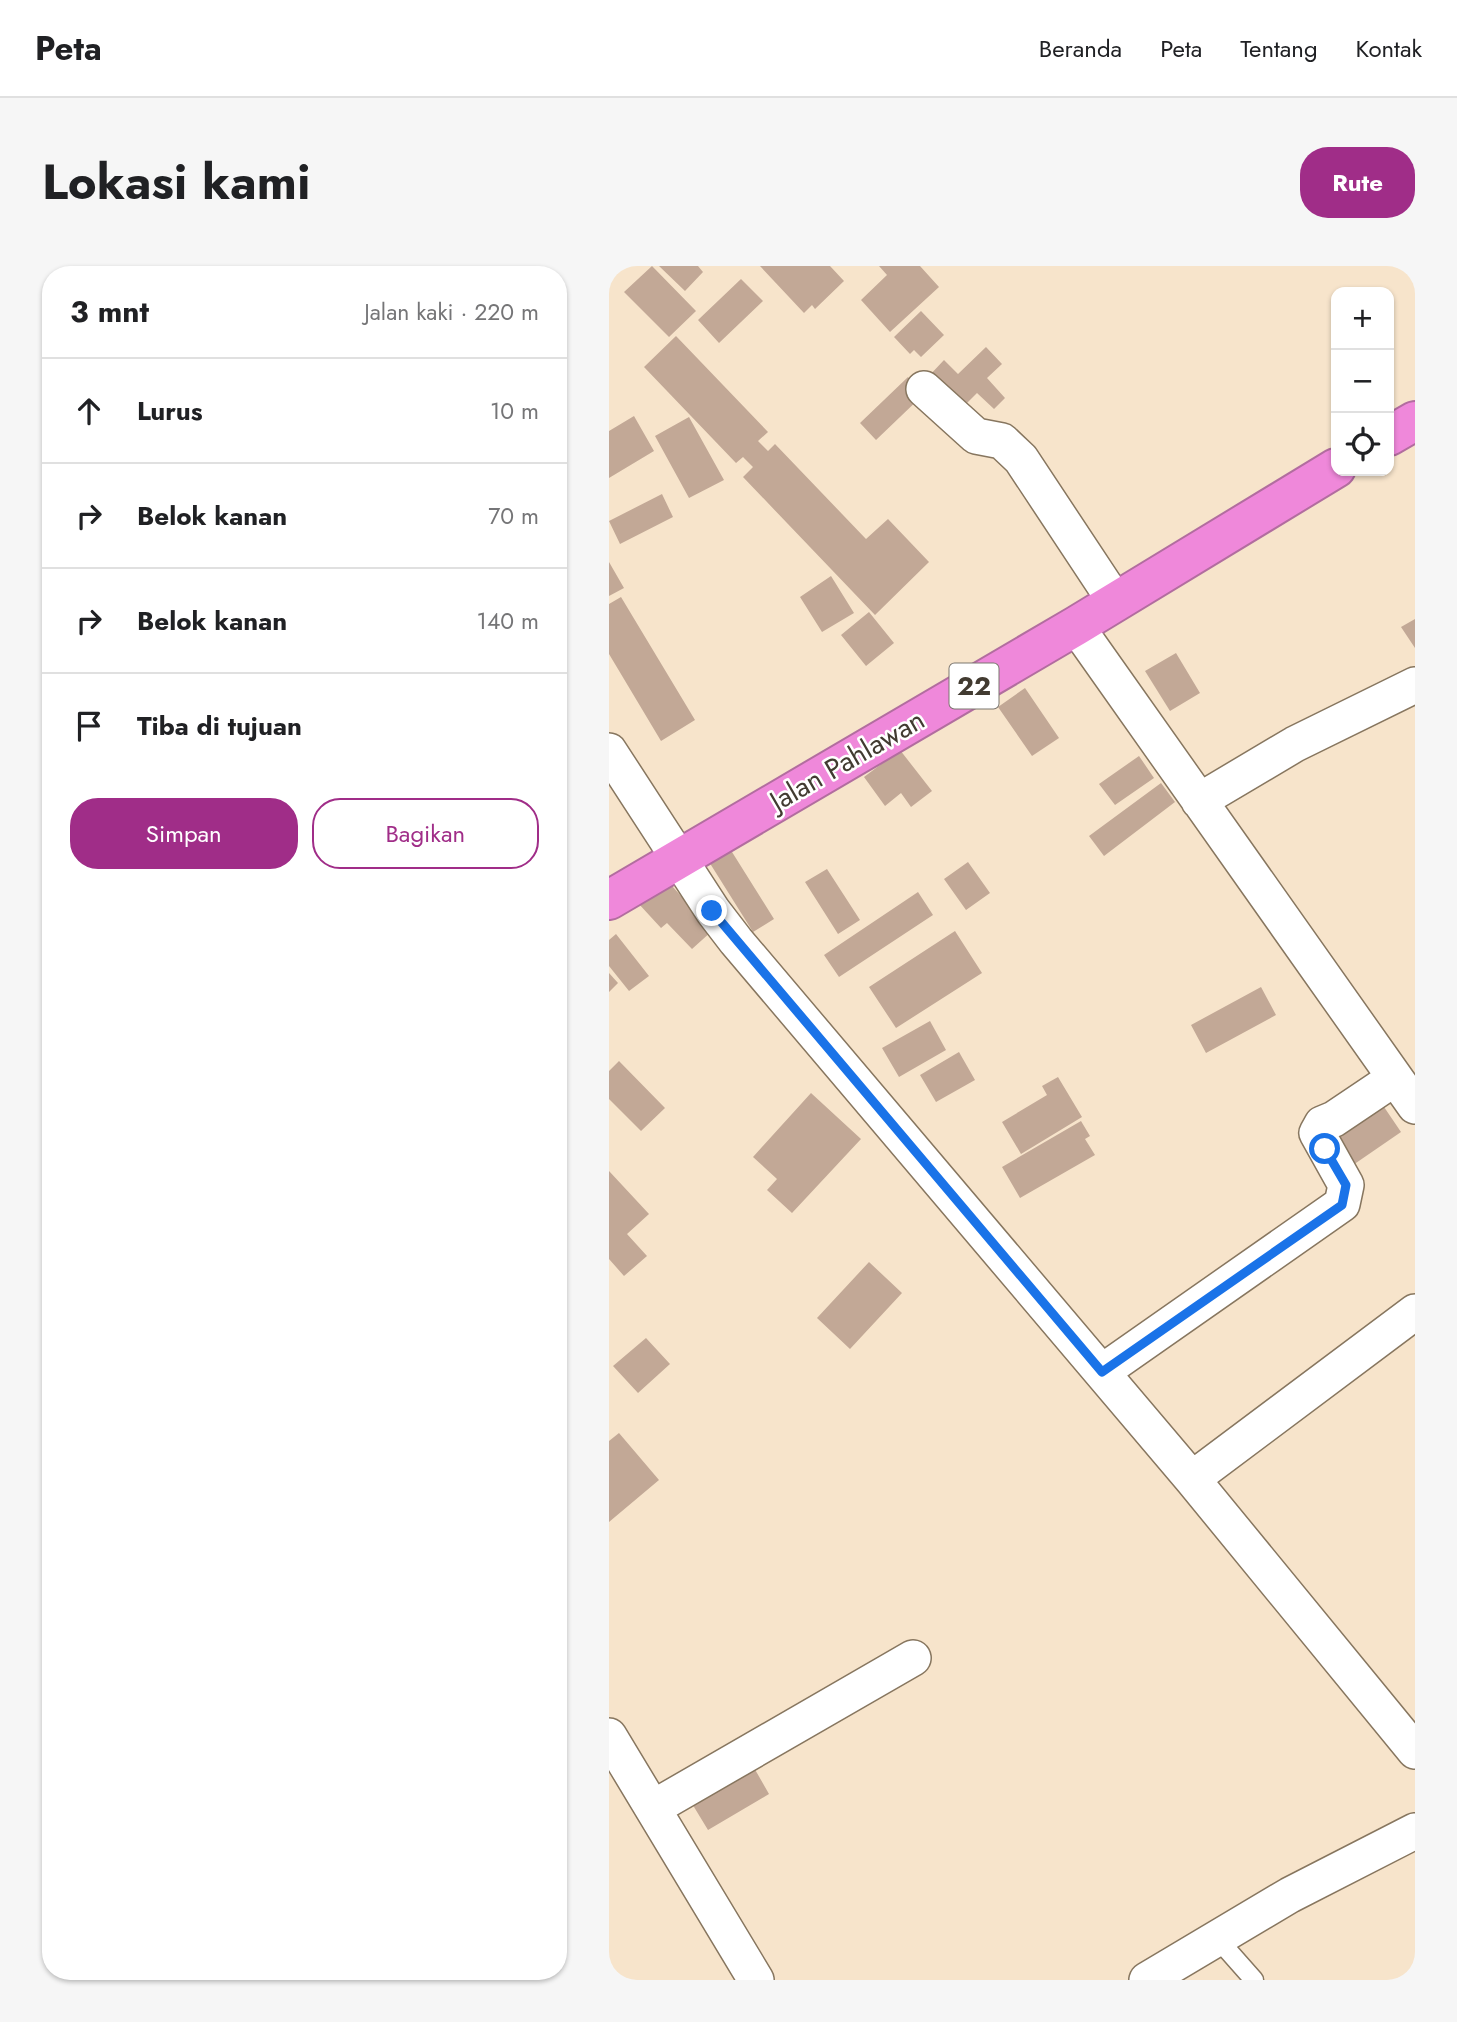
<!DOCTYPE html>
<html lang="id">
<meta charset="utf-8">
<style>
:root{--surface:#fff;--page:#f6f6f6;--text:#202124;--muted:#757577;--line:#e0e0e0;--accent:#a02d88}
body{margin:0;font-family:Jost,sans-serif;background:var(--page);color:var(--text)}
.controls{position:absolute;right:21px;top:21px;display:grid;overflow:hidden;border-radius:14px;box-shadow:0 2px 5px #0004}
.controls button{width:63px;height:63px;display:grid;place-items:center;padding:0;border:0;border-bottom:2px solid var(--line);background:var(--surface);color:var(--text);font:35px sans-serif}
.stop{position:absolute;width:21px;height:21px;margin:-16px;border:5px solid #1a73e8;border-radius:50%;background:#fff}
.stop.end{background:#1a73e8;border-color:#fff;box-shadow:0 2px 7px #0008}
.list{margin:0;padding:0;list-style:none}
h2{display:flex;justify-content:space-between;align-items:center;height:91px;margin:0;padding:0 28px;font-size:30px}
h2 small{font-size:23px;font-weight:400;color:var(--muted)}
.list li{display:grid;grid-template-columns:46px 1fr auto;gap:21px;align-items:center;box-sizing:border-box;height:105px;padding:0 28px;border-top:2px solid var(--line)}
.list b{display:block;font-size:26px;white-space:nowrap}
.list em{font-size:23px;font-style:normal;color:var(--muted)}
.actions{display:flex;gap:14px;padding:21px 28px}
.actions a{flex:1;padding:16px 0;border:2px solid var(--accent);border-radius:28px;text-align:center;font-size:24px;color:var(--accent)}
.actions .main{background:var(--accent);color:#fff}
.icon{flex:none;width:38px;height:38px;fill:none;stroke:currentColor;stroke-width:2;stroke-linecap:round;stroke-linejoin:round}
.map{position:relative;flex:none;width:806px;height:1714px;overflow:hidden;border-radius:28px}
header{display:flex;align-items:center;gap:42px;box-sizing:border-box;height:98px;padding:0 35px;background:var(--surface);border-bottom:2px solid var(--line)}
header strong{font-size:33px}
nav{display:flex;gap:38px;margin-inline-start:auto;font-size:24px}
.intro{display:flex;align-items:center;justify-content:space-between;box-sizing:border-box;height:168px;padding:0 42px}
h1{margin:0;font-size:49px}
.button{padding:18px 32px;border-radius:28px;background:var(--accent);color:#fff;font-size:24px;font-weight:700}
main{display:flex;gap:42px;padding:0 42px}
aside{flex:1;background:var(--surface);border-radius:28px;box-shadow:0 2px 5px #0004}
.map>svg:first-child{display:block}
.building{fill:#c2a896}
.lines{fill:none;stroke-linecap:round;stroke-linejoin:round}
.lane-casing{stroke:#87765f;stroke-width:21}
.street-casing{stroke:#87765f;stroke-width:38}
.highway-casing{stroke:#b26d9f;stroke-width:42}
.lane{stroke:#fff;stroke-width:18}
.street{stroke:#fff;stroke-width:35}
.highway{stroke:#ef88da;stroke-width:38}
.route{stroke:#1a73e8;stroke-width:9}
.labels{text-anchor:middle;stroke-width:5;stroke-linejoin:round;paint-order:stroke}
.shield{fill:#fff;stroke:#7b766f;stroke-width:2}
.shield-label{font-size:26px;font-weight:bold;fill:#423b31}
.street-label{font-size:28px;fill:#423b31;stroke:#fff}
</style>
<header>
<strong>Peta</strong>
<nav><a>Beranda</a><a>Peta</a><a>Tentang</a><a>Kontak</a></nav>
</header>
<div class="intro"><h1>Lokasi kami</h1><a class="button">Rute</a></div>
<main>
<aside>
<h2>3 mnt<small>Jalan kaki · 220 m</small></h2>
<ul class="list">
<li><svg class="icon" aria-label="ahead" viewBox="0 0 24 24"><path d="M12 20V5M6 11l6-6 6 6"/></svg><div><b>Lurus</b></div><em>10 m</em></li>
<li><svg class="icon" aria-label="right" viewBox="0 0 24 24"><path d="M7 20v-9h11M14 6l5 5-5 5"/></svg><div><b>Belok kanan</b></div><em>70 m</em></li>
<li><svg class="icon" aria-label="right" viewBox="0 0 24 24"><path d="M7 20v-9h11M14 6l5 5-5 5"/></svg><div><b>Belok kanan</b></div><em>140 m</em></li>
<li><svg class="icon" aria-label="arrive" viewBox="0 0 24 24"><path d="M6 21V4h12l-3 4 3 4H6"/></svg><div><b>Tiba di tujuan</b></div></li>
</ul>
<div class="actions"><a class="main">Simpan</a><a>Bagikan</a></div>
</aside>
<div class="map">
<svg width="806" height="1714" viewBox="0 0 806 1714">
<rect width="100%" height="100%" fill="#f7e4cb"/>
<path class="building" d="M43,0L87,45L60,71L15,26Z
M50,0H89L94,6L76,25Z
M151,0H221L235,15L206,43L203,39L195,47Z
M270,0H311L330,21L281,66L252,34L278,9Z
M132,13L154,35L110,77L89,54Z
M312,45L335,69L312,91L305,84L301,88L285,71Z
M67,70L159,166L149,175L159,185L166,178L257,273L279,253L320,296L266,349L134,211L144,201L134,191L127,197L35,101Z
M377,81L393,98L378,112L396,132L385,143L368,127L351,144L319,111L335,94L349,108Z
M299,111L315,128L267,174L251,157Z
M25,150L45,185L0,212V165Z
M80,151L115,214L80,232L46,170Z
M53,228L64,251L11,278L0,255Z
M0,296L15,322L0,330Z
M222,310L245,347L213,366L191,331Z
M12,331L86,454L52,475L0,388V338Z
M260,346L285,377L257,400L232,369Z
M806,353V382L792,361Z
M567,387L591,427L561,445L536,405Z
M416,422L450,472L423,490L389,441Z
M291,484L323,525L302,541L292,527L276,540L255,511Z
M530,490L545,512L506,539L490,518Z
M552,517L566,536L495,590L480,570Z
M118,578L165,653L144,666L97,591Z
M359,596L381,627L357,644L335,613Z
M218,603L251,654L229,668L196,616Z
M56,612L103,665L83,683L58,657L52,662L29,637Z
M309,626L324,649L230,711L215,689Z
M346,665L373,707L287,762L260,721Z
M7,668L40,710L20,725L0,700V674Z
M0,707L9,717L0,726Z
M652,721L667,749L597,787L582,759Z
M321,755L337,784L290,811L273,782Z
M350,786L366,814L327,836L311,809Z
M10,795L56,842L32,865L0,833V805Z
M449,811L473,851L412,888L393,856L438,829L433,820Z
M202,827L252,873L183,947L158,924L168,913L144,891Z
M773,838L792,866L744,899L725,871Z
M472,855L481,870L476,873L486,889L411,932L393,901Z
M0,905L40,948L18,968L38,990L15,1010L0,993Z
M260,996L293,1027L241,1083L208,1052Z
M37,1072L61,1098L29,1127L4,1100Z
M10,1167L50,1214L0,1256V1175Z
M144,1500L160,1528L99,1564L82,1536Z"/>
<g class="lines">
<defs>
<path id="lane" d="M607,1671L645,1714"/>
<path id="street" d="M315,123L367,170L393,175L412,193L506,335
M467,360L806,840
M0,485L104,645L127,675L583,1213L806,1485
M590,535L686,478L806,419
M493,1106L733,938L737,919L708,867L713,858L725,853L786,812
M583,1213L806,1046
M0,1470L147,1714
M44,1542L304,1392
M538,1714L681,1629L806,1565"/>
<path id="highway" d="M780,170L806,155
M0,634L467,360L727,202"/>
</defs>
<use href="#lane" class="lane-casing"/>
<use href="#street" class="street-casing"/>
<use href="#highway" class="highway-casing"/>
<use href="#lane" class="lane"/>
<use href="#street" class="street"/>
<use href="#highway" class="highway"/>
</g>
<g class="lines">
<path class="route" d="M103,645L493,1106L733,939L737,919L716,883"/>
</g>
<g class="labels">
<rect class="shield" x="340.5" y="397.5" width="49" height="45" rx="5"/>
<g class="shield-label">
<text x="365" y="429">22</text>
</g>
<g class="street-label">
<text transform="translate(238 494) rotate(-30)" y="10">Jalan Pahlawan</text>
</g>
</g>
</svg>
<div class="controls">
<button>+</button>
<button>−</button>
<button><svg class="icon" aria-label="locate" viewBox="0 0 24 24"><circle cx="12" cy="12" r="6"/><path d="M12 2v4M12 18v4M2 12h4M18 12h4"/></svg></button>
</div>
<div class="stop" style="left:716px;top:883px"></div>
<div class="stop end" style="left:103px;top:645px"></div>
</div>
</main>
